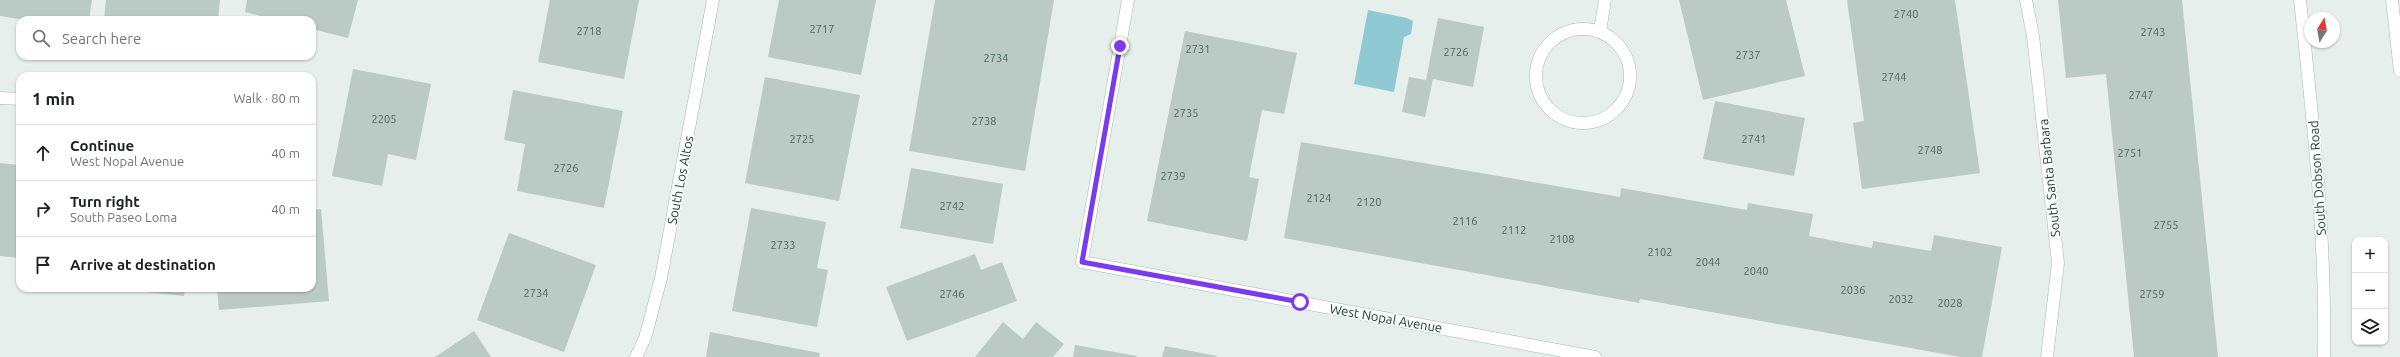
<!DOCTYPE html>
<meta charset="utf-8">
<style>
:root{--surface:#fff;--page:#f6f6f6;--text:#202124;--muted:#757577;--line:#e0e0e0}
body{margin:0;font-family:Ubuntu,sans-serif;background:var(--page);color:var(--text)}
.controls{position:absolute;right:12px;bottom:12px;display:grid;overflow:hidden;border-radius:8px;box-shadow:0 1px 3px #0004}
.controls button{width:36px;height:36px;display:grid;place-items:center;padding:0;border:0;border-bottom:1px solid var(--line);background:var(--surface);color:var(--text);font:20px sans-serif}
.compass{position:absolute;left:2304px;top:12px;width:36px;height:36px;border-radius:50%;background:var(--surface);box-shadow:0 1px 3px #0004;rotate:11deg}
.stop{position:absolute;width:12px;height:12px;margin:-9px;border:3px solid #7c3aed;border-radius:50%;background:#fff}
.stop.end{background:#7c3aed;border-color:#fff;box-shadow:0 1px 4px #0008}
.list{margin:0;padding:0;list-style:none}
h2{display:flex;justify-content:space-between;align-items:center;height:52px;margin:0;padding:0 16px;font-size:17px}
h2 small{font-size:13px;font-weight:400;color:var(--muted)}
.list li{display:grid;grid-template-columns:26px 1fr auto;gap:12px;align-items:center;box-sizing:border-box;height:56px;padding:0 16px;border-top:1px solid var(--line)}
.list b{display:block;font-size:15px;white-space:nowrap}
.list p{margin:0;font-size:13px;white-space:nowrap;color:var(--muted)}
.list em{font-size:13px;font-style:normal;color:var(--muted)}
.icon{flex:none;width:22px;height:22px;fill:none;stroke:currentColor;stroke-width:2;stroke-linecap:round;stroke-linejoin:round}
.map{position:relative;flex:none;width:2400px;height:357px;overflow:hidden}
.search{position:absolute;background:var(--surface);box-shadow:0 1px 3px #0004;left:16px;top:16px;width:300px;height:44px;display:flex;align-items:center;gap:10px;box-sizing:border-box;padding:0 14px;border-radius:12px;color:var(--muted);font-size:15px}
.panel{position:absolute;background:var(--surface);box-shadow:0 1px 3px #0004;left:16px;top:72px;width:300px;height:220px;border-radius:12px}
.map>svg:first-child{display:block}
.water{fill:#8ec9d4}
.building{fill:#bbcac4}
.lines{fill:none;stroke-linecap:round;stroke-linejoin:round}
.street-casing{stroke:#a8b8b2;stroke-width:13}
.secondary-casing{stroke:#a4bbb3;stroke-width:13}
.street{stroke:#fff;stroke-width:12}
.secondary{stroke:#fff;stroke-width:12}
.route{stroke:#7c3aed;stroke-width:5}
.labels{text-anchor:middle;stroke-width:3.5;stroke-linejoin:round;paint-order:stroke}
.number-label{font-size:11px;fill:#4a645c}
.street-label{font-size:13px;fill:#24423a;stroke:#f7fbf9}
</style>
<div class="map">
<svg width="2400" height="357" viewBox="0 0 2400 357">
<rect width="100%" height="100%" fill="#e6efeb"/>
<path class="water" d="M1368,10L1407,18L1413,21L1411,34L1404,37L1394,92L1354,84Z"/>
<path class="building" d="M0,0H92L89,20H25L0,16Z
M106,0H220L218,20H104Z
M247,0H358L348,38L312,29V20H277L245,12Z
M550,0H639L624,79L538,62Z
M779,0H876L861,75L768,57Z
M935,0H1054L1025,171L909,151Z
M1679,0H1786L1805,76L1703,100Z
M1847,0H1955L1980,173L1862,189L1853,123L1864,121Z
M2058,0H2182L2218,357H2134L2106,74L2066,78Z
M1438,18L1484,27L1473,87L1433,79L1425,117L1402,112L1409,77L1426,80Z
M1185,31L1297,53L1284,114L1262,110L1249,177L1259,179L1247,241L1147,221Z
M353,69L431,84L416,160L388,154L382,186L332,176Z
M765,77L860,95L839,201L745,183Z
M513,90L623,111L604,208L517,191L525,144L504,140Z
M1715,101L1805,118L1794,176L1703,159Z
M1301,142L1620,197L1621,188L1747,210L1748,203L1813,214L1809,236L1872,248L1873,241L1931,251L1934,235L2002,247L1982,357H1960L1640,299L1639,303L1284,238Z
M0,163L20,165V258L0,256Z
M911,168L1003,184L993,244L900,228Z
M751,208L826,222L817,268L828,270L817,327L732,311Z
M321,209L329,301L219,310L217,288H312V210Z
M509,233L596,265L564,352L477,320Z
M975,254L981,270L1002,262L1017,301L907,341L886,287Z
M105,288H185L184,296Z
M1003,322L1023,339L1036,322L1064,344L1053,357H975Z
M474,331L491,357H435Z
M710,332L820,353L819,357H706Z
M1075,345L1137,356V357H1073Z
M1165,346L1217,356V357H1162Z"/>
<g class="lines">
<defs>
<path id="street" d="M1128,0L1082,262L1595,357
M2026,0L2033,36L2058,263L2047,357
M1536 76a47 47 0 1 1 94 0a47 47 0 1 1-94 0Z
M1600,31L1605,0
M0,98L20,99
M636,357L645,338L661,278L713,0"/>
<path id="secondary" d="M2300,0C2313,119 2326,237 2324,357
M2392,0L2400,71"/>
</defs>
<use href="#street" class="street-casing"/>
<use href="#secondary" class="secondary-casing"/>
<use href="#street" class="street"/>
<use href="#secondary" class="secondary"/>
</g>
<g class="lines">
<path class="route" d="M1120,46L1082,262L1300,302"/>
</g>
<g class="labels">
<g class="number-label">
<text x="1906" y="18">2740</text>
<text x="822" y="33">2717</text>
<text x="589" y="35">2718</text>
<text x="2153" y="36">2743</text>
<text x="1198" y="53">2731</text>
<text x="1456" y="56">2726</text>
<text x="1748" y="59">2737</text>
<text x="996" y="62">2734</text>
<text x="1894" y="81">2744</text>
<text x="2141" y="99">2747</text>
<text x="1186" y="117">2735</text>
<text x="384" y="123">2205</text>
<text x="984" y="125">2738</text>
<text x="802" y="143">2725</text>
<text x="1754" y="143">2741</text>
<text x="1930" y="154">2748</text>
<text x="2130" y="157">2751</text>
<text x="566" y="172">2726</text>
<text x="1173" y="180">2739</text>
<text x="1319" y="202">2124</text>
<text x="1369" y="206">2120</text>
<text x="952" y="210">2742</text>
<text x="1465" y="225">2116</text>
<text x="2166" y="229">2755</text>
<text x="1514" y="234">2112</text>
<text x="1562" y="243">2108</text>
<text x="783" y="249">2733</text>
<text x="1660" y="256">2102</text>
<text x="1708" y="266">2044</text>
<text x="1756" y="275">2040</text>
<text x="1853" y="294">2036</text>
<text x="536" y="297">2734</text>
<text x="952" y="298">2746</text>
<text x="2152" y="298">2759</text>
<text x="1901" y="303">2032</text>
<text x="1950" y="307">2028</text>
</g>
<g class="street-label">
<text transform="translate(2049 178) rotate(-96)" y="5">South Santa Barbara</text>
<text transform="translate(2317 178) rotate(-94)" y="5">South Dobson Road</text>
<text transform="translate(680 180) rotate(-79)" y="5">South Los Altos</text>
<text transform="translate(1386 318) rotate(10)" y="5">West Nopal Avenue</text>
</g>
</g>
</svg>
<div class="controls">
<button>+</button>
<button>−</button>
<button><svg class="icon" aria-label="layers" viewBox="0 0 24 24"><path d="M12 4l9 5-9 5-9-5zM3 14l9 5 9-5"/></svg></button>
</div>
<svg class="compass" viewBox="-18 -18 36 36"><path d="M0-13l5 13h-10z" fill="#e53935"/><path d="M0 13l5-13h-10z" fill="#757577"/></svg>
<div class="stop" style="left:1300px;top:302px"></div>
<div class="stop end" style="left:1120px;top:46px"></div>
<div class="search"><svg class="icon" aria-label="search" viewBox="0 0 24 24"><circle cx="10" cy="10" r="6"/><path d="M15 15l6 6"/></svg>Search here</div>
<section class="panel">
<h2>1 min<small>Walk · 80 m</small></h2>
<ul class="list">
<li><svg class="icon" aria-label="ahead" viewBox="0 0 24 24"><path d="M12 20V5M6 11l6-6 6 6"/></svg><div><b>Continue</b><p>West Nopal Avenue</p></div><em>40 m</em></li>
<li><svg class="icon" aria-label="right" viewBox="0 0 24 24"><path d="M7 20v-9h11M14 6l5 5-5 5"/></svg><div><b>Turn right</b><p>South Paseo Loma</p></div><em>40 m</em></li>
<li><svg class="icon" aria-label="arrive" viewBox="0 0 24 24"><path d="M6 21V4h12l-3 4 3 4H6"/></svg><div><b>Arrive at destination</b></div></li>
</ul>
</section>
</div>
